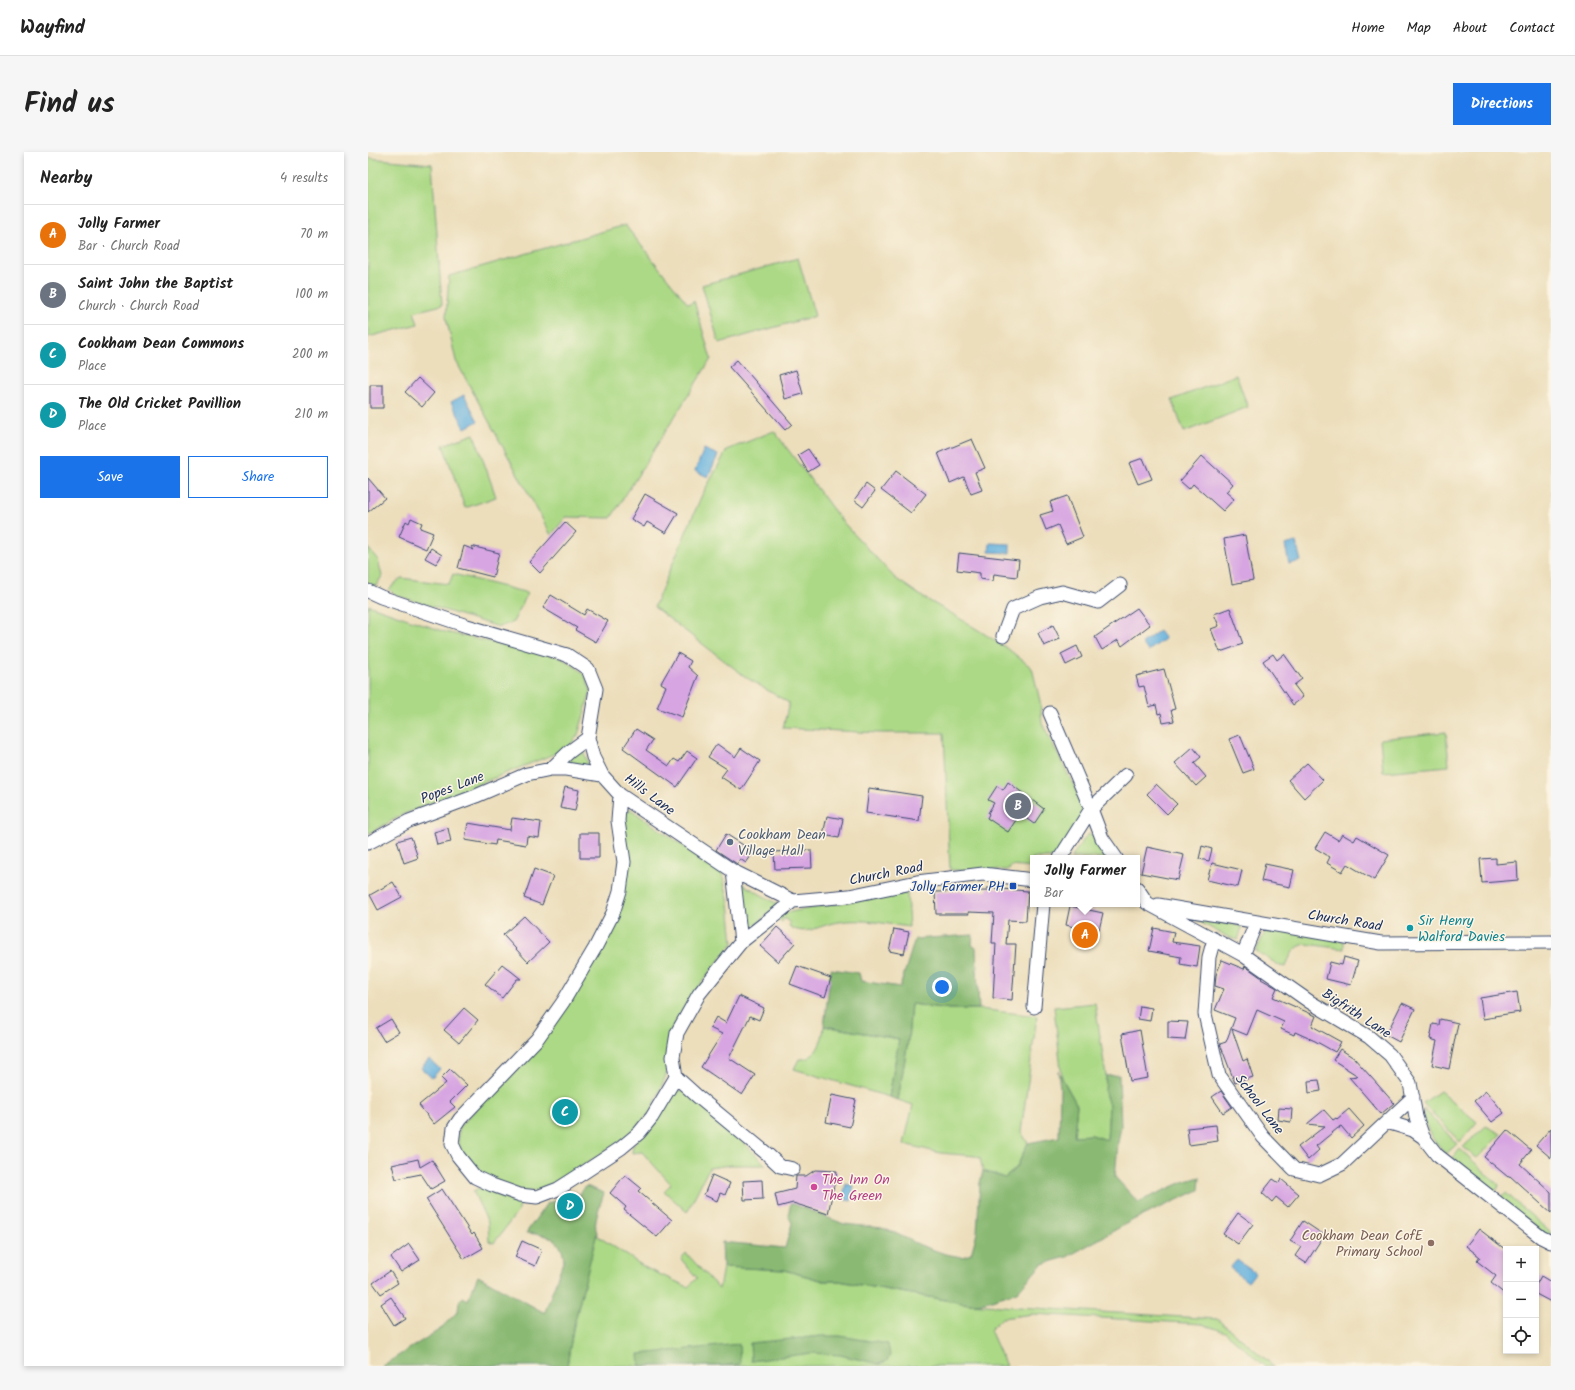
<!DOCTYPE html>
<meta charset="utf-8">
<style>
:root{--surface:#fff;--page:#f6f6f6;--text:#222;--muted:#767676;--line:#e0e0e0;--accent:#1a73e8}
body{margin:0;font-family:Kalam,sans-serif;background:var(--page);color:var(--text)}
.controls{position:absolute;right:12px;bottom:12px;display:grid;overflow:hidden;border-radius:0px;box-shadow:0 2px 6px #0003}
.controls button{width:36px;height:36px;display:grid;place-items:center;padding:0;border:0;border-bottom:1px solid var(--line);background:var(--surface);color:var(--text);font:20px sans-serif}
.you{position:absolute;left:574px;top:835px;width:14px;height:14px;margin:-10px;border:3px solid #fff;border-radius:50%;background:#1a73e8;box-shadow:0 0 0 6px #1a73e833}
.badge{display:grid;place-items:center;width:26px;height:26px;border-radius:50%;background:var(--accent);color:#fff;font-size:13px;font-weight:700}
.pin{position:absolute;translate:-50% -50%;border:2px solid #fff;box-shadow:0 1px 4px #0006}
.popup{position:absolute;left:662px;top:703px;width:110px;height:52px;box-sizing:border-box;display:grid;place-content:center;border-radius:0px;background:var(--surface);filter:drop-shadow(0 1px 3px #0005);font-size:13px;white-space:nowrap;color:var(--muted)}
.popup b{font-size:15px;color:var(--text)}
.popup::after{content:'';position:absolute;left:50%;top:100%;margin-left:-8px;border:8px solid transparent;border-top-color:var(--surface)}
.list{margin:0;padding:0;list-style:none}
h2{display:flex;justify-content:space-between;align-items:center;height:52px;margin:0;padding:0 16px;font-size:17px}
h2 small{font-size:13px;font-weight:400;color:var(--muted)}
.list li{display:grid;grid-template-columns:26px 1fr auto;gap:12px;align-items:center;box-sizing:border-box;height:60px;padding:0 16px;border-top:1px solid var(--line)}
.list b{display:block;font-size:15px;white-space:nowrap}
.list p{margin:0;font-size:13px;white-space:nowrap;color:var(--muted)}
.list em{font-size:13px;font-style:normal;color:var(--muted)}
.actions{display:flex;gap:8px;padding:12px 16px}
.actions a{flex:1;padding:9px 0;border:1px solid var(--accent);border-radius:0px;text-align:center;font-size:14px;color:var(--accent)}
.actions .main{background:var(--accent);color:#fff}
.icon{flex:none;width:22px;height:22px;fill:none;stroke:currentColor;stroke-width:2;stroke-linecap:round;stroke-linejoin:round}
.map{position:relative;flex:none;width:1183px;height:1214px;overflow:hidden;border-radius:0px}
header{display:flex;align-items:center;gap:24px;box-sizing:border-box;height:56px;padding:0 20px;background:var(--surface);border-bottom:1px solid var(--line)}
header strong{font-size:19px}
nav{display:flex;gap:22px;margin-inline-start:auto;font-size:14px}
.intro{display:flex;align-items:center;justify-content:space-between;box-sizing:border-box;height:96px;padding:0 24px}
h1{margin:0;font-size:28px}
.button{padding:10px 18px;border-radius:0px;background:var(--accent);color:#fff;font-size:14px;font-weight:700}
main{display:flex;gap:24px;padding:0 24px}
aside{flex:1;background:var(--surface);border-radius:0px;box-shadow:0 2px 6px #0003}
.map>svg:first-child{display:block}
.green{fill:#acd985;stroke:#648472}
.forest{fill:#89b972;stroke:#527468}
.water{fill:#63b0dd;stroke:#3f709e}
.building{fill:#d7a6e2}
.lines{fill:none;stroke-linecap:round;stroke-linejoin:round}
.minor-casing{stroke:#3a496c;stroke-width:15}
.minor{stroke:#fff;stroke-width:13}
.service-dot{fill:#5c6f8a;stroke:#fcf5e5;stroke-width:1.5}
.transit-dot{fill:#1a4fb4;stroke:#fcf5e5;stroke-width:1.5}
.culture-dot{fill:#0f9aa8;stroke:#fcf5e5;stroke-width:1.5}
.hotel-dot{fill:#d1479c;stroke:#fcf5e5;stroke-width:1.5}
.education-dot{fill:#8d6e63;stroke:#fcf5e5;stroke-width:1.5}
.labels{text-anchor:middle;stroke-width:3;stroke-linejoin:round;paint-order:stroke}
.street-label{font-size:14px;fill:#1b2f5e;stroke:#fcf5e5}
.service-label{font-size:14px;fill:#4e5e75;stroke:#fcf5e5;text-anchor:start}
.transit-label{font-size:14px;fill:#164399;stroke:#fcf5e5;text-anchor:end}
.culture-label{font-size:14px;fill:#0d838f;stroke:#fcf5e5;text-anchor:start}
.hotel-label{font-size:14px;fill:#b23c85;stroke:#fcf5e5;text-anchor:start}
.education-label{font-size:14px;fill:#785e54;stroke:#fcf5e5;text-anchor:end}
</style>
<header>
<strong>Wayfind</strong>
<nav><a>Home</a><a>Map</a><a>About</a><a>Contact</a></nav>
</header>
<div class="intro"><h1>Find us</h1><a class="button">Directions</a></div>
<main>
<aside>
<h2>Nearby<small>4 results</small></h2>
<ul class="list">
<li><span class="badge" style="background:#e8710a">A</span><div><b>Jolly Farmer</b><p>Bar · Church Road</p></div><em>70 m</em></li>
<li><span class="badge" style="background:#6b7280">B</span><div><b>Saint John the Baptist</b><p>Church · Church Road</p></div><em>100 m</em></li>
<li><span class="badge" style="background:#0f9aa8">C</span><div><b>Cookham Dean Commons</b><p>Place</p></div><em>200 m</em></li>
<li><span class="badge" style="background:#0f9aa8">D</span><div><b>The Old Cricket Pavillion</b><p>Place</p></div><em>210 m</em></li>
</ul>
<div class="actions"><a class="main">Save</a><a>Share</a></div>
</aside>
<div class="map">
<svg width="1183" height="1214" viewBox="0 0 1183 1214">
<rect width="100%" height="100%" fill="#fcf5e5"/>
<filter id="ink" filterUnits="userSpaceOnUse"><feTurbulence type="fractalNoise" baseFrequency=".025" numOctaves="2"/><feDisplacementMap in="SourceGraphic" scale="8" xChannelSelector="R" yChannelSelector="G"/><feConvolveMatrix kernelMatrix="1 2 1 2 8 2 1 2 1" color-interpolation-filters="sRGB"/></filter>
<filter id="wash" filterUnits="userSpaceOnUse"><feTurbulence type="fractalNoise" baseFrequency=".012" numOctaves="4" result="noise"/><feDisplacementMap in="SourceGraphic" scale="16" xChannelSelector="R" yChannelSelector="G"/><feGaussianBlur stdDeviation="0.9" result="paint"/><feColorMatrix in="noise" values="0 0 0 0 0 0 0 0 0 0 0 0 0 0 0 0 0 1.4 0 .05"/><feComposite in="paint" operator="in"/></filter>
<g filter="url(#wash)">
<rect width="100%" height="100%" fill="#ecdebb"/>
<path class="green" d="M0,6L64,12L74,153L46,160L50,172L0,185Z
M257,73L320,152L326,149L343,207L243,366L198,365L183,383L88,209L78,165L81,124Z
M430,106L447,164L351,191L334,133Z
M868,223L880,255L816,280L804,248Z
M406,279L473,368L527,426L556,446L583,461L639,496L664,516L672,549L674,571L714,650L716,664L687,706H665V716L643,714L641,718H582L576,581H511L415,576L421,551L379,526L286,455L333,345L359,298Z
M106,282L128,345L97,356L75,293Z
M0,396L10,408L14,424L8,434L0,431Z
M85,422L160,441L145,470L131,475L27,443L21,437L33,426L81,432Z
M0,453L77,480L187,504L195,507L209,516L217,524L223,539L210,583L203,592L191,600L36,662L0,682Z
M1078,580L1081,614L1015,620L1012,587Z
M215,598L221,615L198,610Z
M262,657L354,721L361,751L365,791L322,845L301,882L300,918L284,958L261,984L182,1035L167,1039L156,1040L115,1024L101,1010L92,996L90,985L92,974L160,901L247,765L255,664L257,659Z
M721,682L727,683L743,706H703L718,684Z
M373,731L411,753L379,780Z
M539,741L541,775C518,772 494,766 471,770C452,772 438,786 421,774L422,771L416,766L414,770L408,765L417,761L454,754Z
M824,763L858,770L874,775L870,788L860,785L824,766Z
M899,776L976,789V797L938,792C926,794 921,805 918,815L912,814L888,799Z
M727,851L738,924L737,941L741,953L739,988L724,983L706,984L709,953L694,926L686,855Z
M543,852L582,857H611L669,864L653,980L660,991L649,1015L637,1026L615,1019L612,1006L607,1004L572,1001L536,992L545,953L530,948L540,889Z
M456,874L531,887L521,945L426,917L431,907C448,909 455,888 456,874Z
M308,938L315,939L367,982L398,1013H363L341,1016L319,1060L296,1039L303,1032L274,1000L264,1001L265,994Z
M1072,939L1109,970L1092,990L1055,951Z
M1056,957L1089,992L1078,1002C1066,991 1055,974 1056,957Z
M1118,974L1133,982L1109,1006L1095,995Z
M1092,997L1131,1033L1129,1038L1123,1041L1087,1011L1085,1006Z
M113,1035L152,1049L151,1058L126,1091L121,1089L120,1071L105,1039Z
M1138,1041L1183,1081V1086L1134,1050L1133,1044Z
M228,1083L278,1116L320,1135L329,1126L313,1107L318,1101L351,1137L355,1115L416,1118L456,1129H471L493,1133L600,1152L849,1167L906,1214H897L857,1180L834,1172L665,1162L634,1166L622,1178L638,1214H199L205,1177Z"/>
<path class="forest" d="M605,783L604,793L608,796L611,857H582L543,852L540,889L530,948L521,945L531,887L456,874L463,817L491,821L493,829L532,835L547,787Z
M690,919L709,953L706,984L724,983L739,988L741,954L737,941L738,924L751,923L753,974L750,991L747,1025L770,1050L815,1030L832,1025L831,1038L765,1068L699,1105L674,1112L649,1140L611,1152H600L471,1129H456L416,1118L355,1115L354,1090L417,1096L424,1071L420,1063L423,1051L476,1072L514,1076L527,1081L552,1093L577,1102L594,1105L603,1102L609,1081L612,1031L615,1019L637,1026L649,1015L660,991L691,985L692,936Z
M218,1034L236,1041C233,1052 224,1070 229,1081L205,1177L199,1214H14L71,1178L90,1159L91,1150L95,1145L100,1148L110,1124L175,1160H177L196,1107C193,1084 177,1083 158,1081L179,1051L198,1046L196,1061L206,1063L208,1047Z
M453,1184H472L520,1192L522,1203L519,1209L511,1212L472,1203L444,1201L383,1209L382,1191Z
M371,1192L372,1212L350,1214H272L271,1202Z"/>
<path class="water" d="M96,243L110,269L97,276L83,250Z
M336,297L350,303L340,325L327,319Z
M928,390L933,409L921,412L917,393Z
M622,391L642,392V401L621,400Z
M791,479L797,487L780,499L774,491Z
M61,907L72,917L64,926L53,916Z
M478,1032L486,1034L483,1049L474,1047Z
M869,1108L887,1121L880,1130L862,1116Z"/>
<g id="blocks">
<path class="building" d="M369,208L424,272L417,278L361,215Z
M428,218L435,242L417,247L411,223Z
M50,226L66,241L54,255L37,240Z
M2,233H15V256H2Z
M604,287L617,316L607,320L614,338L603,342L596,325L582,331L570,301Z
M440,297L451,313L440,320L430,303Z
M834,304L865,332L858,340L866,347L855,359L825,332L821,337L812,329Z
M775,306L784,327L770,332L761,311Z
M528,319L558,342L543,361L513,338Z
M0,326L17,346L0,360Z
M498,332L507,339L495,355L486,348Z
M277,342L310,361L298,381L279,370L276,375L263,367Z
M699,344L715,385L698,392L690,373L678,378L672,363L685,359L682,350Z
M43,366L54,371L52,376L65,381L58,397L31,385L38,369L41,371Z
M197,370L208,380L172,421L161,410Z
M877,383L885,428L864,432L856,387Z
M96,394L106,398L103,394L131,401L125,425L90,416Z
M63,396L74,403L68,412L57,406Z
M591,401L651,408L649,425L626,422L625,429L612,427V421L589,418Z
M183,443L216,463L219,457L240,469L228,490L207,478L209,476L175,456Z
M769,456L782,473L754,494L750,488L734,498L727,485Z
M862,456L875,492L852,500L843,477L851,474L846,462Z
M685,473L692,487L676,494L670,481Z
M709,494L714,505L698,513L693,502Z
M310,501L323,509L320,515L330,524L314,565L289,556L298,534L293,531Z
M905,502L909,508L916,502L934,527L926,533L935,545L925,553L895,509Z
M796,517L807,557L803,558L806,569L795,571L793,561L790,562L788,553L781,555L776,534L771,535L768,524Z
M268,577L285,588L278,598L301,614L306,607L311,610L319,599L329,606L309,635L255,596Z
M872,583L886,617L875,621L861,587Z
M349,592L367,605L373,596L392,609L373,638L353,625L359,617L340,605Z
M825,595L833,605L826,611L838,625L828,634L807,611Z
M939,611L955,628L936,646L920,628Z
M640,630L676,657L666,672L652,662L640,680L619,666L621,662L620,661L626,651L620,648L629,634L635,638Z
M788,632L809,652L799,662L779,642Z
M197,635L211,638L207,659L192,656Z
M501,636L554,644L551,669L498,661Z
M459,664L475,667L471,686L455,683Z
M144,666L173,670L171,686L159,684L158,693L128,688L127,693L97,688L100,671L142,678Z
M80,676L83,690L69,693L66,680Z
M957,680L970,688L974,682L986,689L989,684L1021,703L1006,728L979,712L974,720L959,711L962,705L947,696Z
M212,681H231V706H212Z
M358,682L386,700L378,711L372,707L369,712L348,698Z
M43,685L50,706L36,711L29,689Z
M834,694L844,697L841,709L831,707Z
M779,695L816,703L810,728L773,721Z
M443,698L444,716L407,717L406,700Z
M1128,706V712L1149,710L1150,728L1114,731L1112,707Z
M844,711L874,718L870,735L839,728Z
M897,712L926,718L922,735L893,729Z
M166,717L185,724L174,753L156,746Z
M25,730L34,745L10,758L2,743Z
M619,736L660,739L658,769L640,768L638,792H648L644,848L625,846L628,791H624L626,761L600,760L601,762H568L567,740L619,739Z
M702,754L735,761L731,778L726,777L723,791L708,787L710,776L698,773Z
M156,764L181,790L160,810L135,783Z
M409,775L427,791L410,810L392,794Z
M786,776L806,780L804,790L832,794L829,815L812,812L813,805L781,799Z
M526,777L541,780L536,802L521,799Z
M976,805L990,809L983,833L958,827L962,810L974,813Z
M854,808L876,817L877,814L894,826L893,827L909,836L905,845L948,864L944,874L973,890L967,900L947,889L927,880L926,883L913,877L916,870L889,858L879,883L864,877L875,909L879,907L885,925L867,931L852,892L858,890L867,866L847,858L856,837L847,834L848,823Z
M134,812L153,827H149L134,846L117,832Z
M429,814L463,826L457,845L422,832Z
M1149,840L1152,860L1126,864L1127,865L1115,867L1112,846Z
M371,844L396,856L391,868L382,864L361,906L387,923L374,943L333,915L354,882L342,876L348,865L358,871Z
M1034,851L1047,857L1031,890L1018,883Z
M772,854L784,856L782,869L770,867Z
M96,856L110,868L91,891L76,878Z
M23,867L31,880L16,889L8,876Z
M1072,867L1090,871L1081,917L1064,913L1069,889L1062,887L1065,872L1071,873Z
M800,869L820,870L817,888L800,887Z
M772,878L780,926L762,929L754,882Z
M972,897L986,906L1026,951L1013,962L981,925L990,924L965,908Z
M82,917L99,933L82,950L87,955L66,972L51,953L78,931L73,926Z
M951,928L953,939L941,941L940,929Z
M853,939L864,955L855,961L844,945Z
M1118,939L1136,961L1124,970L1106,949Z
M464,943L488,948L482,975L458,970Z
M911,956L924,957L923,970L910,968Z
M981,957L996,974L983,986L973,974L971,975L972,976H970L948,994L951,998L940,1008L930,995L957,974L939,972L956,958L965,968L968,966L969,967Z
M848,973L850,989L821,993L819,976Z
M1183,976V1006L1168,993Z
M1139,978L1163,998L1152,1012L1183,1040V1061L1142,1024L1140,1025L1116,1005Z
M50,1007L52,1015L64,1008L77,1029L63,1037L53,1022L28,1027L24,1013Z
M447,1018L469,1019L460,1062L425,1051L410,1055L407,1042L427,1037L428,1024H438Z
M257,1023L273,1036L270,1039L304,1068L289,1085L256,1058L258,1055L242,1041Z
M344,1023L362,1031L357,1043L352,1041L349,1049L336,1043Z
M905,1027L911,1031L913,1027L931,1042L920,1055L908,1045L904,1050L894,1041Z
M394,1028L395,1047L376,1048L375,1029Z
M74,1037L104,1083L106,1081L115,1096L96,1107L58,1047Z
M198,1046L208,1047L206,1063L196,1061Z
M870,1061L885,1072L870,1092L855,1082Z
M935,1069L956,1083L938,1111L927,1104L933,1095L922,1089Z
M1111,1077L1138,1098V1143L1123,1131L1128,1124L1109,1109L1112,1105L1098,1094Z
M154,1089L174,1098L167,1114L147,1105Z
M41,1092L52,1108L33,1120L23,1105Z
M22,1119L30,1131L13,1142L5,1131Z
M1173,1124L1183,1130V1150L1168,1142V1133Z
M23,1145L37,1166L26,1173L13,1152Z"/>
</g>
</g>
<g filter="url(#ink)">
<use href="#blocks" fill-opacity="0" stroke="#3a496c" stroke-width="1"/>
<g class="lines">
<defs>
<path id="minor" d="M0,439L13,445L99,474L199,503L220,517L228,537L220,586L225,605L234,623L252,643L365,719L425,749L481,744L549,730L615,722L665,728
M635,484L645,457L672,445L694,440L730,450L752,433
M682,561L723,657L734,686L748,706
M183,617L201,600L220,586
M252,643L250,669L256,710L252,739L245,761L227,796L195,850L169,887L92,967L86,976L84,992L90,1004L107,1025L124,1033L152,1043L169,1045L190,1037L215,1021L253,996L271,981L284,965L308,925
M0,691L41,669L108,644L159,622L183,617H198L234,623
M692,706L723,657L758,623
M365,719L373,790
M769,736L779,751L875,803L942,850L1001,885L1022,903L1042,931L1048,965L1055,985L1069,1003L1173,1085L1183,1090
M425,749L373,790L331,842L309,881L305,905L308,925L329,944L398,1001L412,1014L425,1017
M790,753L1013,791L1183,790
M846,787L841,805L837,862L851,923L895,985L926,1017L951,1023L974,1012L1039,951L1045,945
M875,803L888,771
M666,855L675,752
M1019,970L1045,978L1055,985"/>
</defs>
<use href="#minor" class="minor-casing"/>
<use href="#minor" class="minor"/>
</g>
</g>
<circle class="service-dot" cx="362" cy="690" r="4"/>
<rect class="transit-dot" x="641" y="730" width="8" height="8" rx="2"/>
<circle class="culture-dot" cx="1042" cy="776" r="4"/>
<circle class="hotel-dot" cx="446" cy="1035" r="4"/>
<circle class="education-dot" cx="1063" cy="1091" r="4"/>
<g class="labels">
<g class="street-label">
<text transform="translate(84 635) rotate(-21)" y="5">Popes Lane</text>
<text transform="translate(282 642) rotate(37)" y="5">Hills Lane</text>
<text transform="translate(518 721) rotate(-11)" y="5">Church Road</text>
<text transform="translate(977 768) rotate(9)" y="5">Church Road</text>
<text transform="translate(989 861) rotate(33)" y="5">Bigfrith Lane</text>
<text transform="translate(892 952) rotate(53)" y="5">School Lane</text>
</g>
<g class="service-label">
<text x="370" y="687">Cookham Dean<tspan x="370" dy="16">Village Hall</tspan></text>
</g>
<g class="transit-label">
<text x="637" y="739">Jolly Farmer PH</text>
</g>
<g class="culture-label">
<text x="1050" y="773">Sir Henry<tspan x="1050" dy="16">Walford Davies</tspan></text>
</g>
<g class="hotel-label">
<text x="454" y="1032">The Inn On<tspan x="454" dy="16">The Green</tspan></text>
</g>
<g class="education-label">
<text x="1055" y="1088">Cookham Dean CofE<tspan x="1055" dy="16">Primary School</tspan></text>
</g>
</g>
</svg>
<div class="controls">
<button>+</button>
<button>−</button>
<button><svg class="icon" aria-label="locate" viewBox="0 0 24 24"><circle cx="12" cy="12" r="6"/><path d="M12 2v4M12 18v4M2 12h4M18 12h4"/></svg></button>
</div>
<div class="you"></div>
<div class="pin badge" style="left:717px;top:783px;background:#e8710a">A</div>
<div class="popup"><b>Jolly Farmer</b>Bar</div>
<div class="pin badge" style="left:650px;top:654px;background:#6b7280">B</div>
<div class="pin badge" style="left:197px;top:960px;background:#0f9aa8">C</div>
<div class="pin badge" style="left:202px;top:1054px;background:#0f9aa8">D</div>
</div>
</main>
